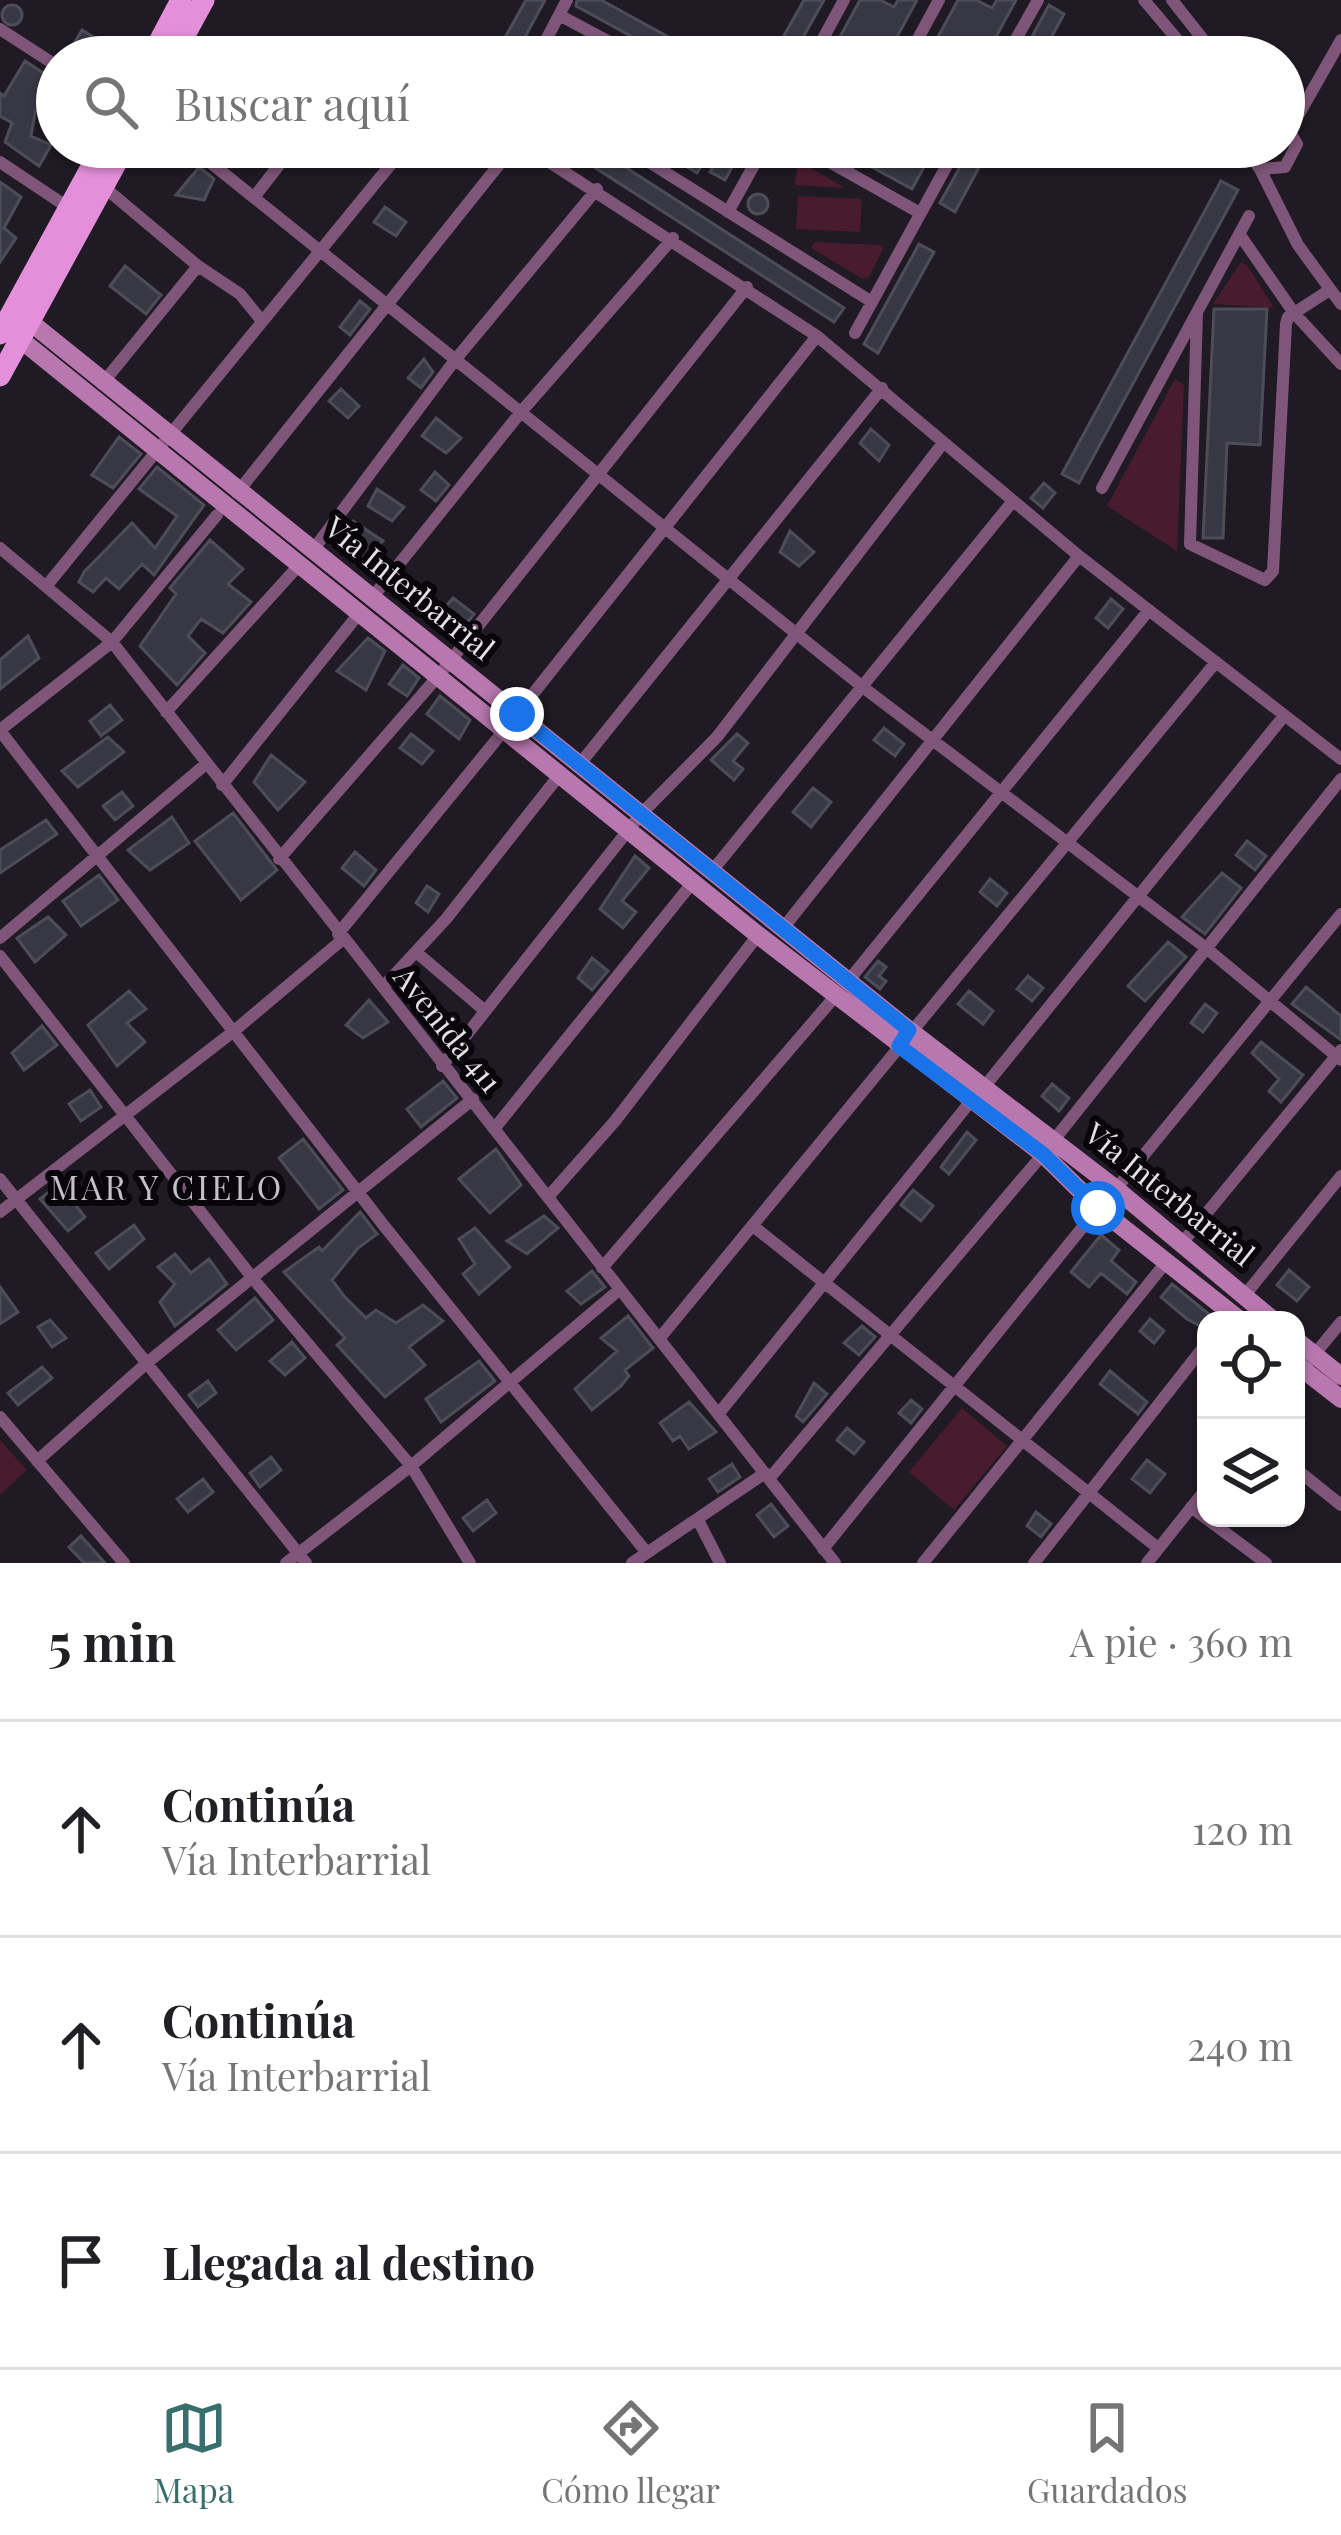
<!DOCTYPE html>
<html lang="es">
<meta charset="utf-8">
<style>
:root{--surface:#fff;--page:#f6f6f6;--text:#202124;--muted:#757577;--line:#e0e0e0;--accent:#386f6c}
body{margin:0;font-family:"Playfair Display",serif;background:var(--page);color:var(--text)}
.controls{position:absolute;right:36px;bottom:36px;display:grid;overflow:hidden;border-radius:24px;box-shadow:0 3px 9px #0004}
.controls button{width:108px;height:108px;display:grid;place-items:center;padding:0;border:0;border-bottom:3px solid var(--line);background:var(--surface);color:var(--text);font:60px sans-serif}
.stop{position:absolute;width:36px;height:36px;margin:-27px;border:9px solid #1a73e8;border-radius:50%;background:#fff}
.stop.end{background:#1a73e8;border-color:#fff;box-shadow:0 3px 12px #0008}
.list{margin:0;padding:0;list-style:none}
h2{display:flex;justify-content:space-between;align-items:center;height:156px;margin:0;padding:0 48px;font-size:51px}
h2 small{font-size:39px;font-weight:400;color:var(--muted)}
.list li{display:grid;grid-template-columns:78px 1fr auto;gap:36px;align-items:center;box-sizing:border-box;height:216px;padding:0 48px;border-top:3px solid var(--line)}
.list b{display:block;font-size:45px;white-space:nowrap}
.list p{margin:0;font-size:39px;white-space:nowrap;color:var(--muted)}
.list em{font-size:39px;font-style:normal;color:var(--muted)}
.icon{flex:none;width:66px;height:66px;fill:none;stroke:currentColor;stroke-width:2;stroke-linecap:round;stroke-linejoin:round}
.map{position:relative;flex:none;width:1341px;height:1563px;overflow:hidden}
.search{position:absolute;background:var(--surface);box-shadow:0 3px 9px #0004;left:36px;right:36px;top:36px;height:132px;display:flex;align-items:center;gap:30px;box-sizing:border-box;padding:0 42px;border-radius:66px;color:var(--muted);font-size:45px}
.sheet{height:804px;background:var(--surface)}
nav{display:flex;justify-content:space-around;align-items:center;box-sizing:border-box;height:168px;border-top:3px solid var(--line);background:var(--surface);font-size:33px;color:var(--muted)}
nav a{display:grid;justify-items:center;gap:6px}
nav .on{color:var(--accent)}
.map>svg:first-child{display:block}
.green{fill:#491b2f}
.building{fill:#383844;stroke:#4d4d59;stroke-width:3}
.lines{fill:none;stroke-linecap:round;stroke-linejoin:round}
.street{stroke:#7f5679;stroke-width:12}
.secondary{stroke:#b877af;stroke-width:18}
.primary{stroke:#e48fd9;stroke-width:21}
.route{stroke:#1a73e8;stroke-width:15}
.labels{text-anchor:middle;stroke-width:12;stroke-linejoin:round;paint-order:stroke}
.street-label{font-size:30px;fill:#e4e1e7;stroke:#08060a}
.neighbourhood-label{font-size:33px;letter-spacing:3px;fill:#c5bfcc;stroke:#08060a}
</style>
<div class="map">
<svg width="1341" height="1563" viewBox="0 0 1341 1563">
<rect width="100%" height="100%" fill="#1f1a23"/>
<path class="green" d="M798,161L842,186L843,188L795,185Z
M798,196L862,199L860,232L796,229Z
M815,242L881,245L883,249L869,277L863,279L811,248Z
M1241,262L1247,265L1274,308L1213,304Z
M1175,379L1184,385L1177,551L1107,506Z
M962,1408L1007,1446L954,1510L909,1472Z
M0,1440L27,1470L0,1495Z"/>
<path class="building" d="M526,0H545L514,57H494Z
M577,0H601L705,57H669L576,6Z
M804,0H824L792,57H772Z
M860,0H880L894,7L898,0H917L886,57H829Z
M958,0H976L992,8L997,0H1016L985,57H927Z
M1049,5L1064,14L1052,36L1040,57H1021Z
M2 15a10 10 0 1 1 20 0a10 10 0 1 1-20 0Z
M82,30L98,40L88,57H66Z
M570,38L605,57L562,53Z
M25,61L54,80L35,113L31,136L51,145L39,166L5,142L12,123L0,116V93L4,96Z
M563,147H594L844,308L834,322Z
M654,147H688L706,158L697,173Z
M724,147H743L725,180L710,172Z
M878,147H935L912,189L868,165Z
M971,147H990L955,212L940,203Z
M199,167L214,179L204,200L176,195Z
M1221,181L1238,190L1079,483L1062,474Z
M0,182L21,197L4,228L16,238L0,262Z
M748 204a10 10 0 1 1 20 0a10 10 0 1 1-20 0Z
M385,207L406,222L396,236L374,222Z
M919,244L934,252L878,353L864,344Z
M125,266L161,295L146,314L110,286Z
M360,301L370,309L350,335L340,327Z
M1214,309H1267L1260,445L1227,443L1223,538H1203Z
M424,359L433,372L421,388L408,378Z
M341,389L359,406L348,418L329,401Z
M436,418L461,438L446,453L422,436Z
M871,429L889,445L879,461L860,443Z
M119,437L141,454L113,488L92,475Z
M157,467L204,505L154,575L142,564L119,589L106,578L93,592L79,582L84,572L132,523L155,548L177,516L139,489Z
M435,472L449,485L436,501L421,490Z
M1044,483L1055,493L1043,508L1031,498Z
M377,489L404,507L392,521L368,506Z
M353,521L383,541L363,559L338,537Z
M790,531L814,552L799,566L780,552Z
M210,540L243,569L228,584L251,602L223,633L201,619L188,636L205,653L177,685L140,646L176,594L170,588Z
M453,598L474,614L456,637L434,620Z
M1111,599L1123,609L1108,628L1096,618Z
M28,636L39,658L0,689V660Z
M368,638L385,651L366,690L337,671Z
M403,665L419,678L407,696L389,684Z
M440,696L470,720L459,739L427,714Z
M110,705L122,720L101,736L90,721Z
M884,728L904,744L895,756L874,740Z
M411,734L433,751L422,764L400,748Z
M737,734L748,743L733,761L743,769L734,780L711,760Z
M108,737L124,752L78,787L62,771Z
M271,755L305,782L278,810L254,782Z
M813,788L831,802L811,827L793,812Z
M122,792L133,806L115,820L103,806Z
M233,813L277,870L241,900L195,841Z
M172,817L189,843L150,870L128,850Z
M46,820L57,834L0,873V850Z
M1247,841L1266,856L1255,870L1236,855Z
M355,852L376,870L364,886L342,868Z
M635,856L649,868L622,901L636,912L623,928L600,909Z
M1222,873L1241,888L1205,934L1182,917Z
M99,875L118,900L81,926L63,901Z
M990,879L1007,893L997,906L980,892Z
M427,886L439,894L428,912L416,903Z
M48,917L66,935L35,962L17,938Z
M1168,942L1186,957L1145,1001L1128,986Z
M592,958L608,971L592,990L578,978Z
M878,961L886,967L879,976L886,981L880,989L865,977Z
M1028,976L1043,988L1032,1001L1017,989Z
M1306,987L1341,1016V1040L1292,1004Z
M129,991L146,1009L127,1023L145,1042L117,1066L88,1025Z
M969,991L993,1011L983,1024L958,1004Z
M369,1000L388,1022L363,1038L346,1025Z
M1205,1004L1217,1013L1203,1032L1191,1023Z
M42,1026L57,1045L24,1070L12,1053Z
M1261,1042L1303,1075L1281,1102L1269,1091L1279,1079L1252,1053Z
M443,1081L457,1098L421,1127L407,1109Z
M1052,1084L1069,1098L1059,1111L1042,1096Z
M90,1090L101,1107L81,1121L69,1104Z
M967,1132L976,1140L949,1174L941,1167Z
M303,1139L343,1190L319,1209L279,1158Z
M496,1149L521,1185L490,1213L459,1179Z
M59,1184L85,1217L68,1231L40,1199Z
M913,1190L933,1206L921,1221L901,1205Z
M360,1212L377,1234L358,1248L332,1280L344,1296L366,1318L376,1310L396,1323L423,1305L443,1321L409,1347L425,1365L385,1397L337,1345L345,1338L284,1272L319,1247L322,1251Z
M544,1216L558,1228L527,1254L507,1241Z
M134,1225L144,1239L109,1269L96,1253Z
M475,1228L510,1267L479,1294L463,1274L475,1264L459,1239Z
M1101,1235L1119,1250L1111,1261L1136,1282L1127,1294L1101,1273L1089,1287L1071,1272Z
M175,1254L191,1273L209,1259L227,1284L175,1326L160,1302L175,1284L158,1267Z
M1289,1270L1309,1287L1297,1301L1277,1285Z
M592,1271L605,1287L581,1304L567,1291Z
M1172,1284L1177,1288L1216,1320H1206V1329L1187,1319L1161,1297Z
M0,1287L18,1312L0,1324Z
M255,1298L273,1320L236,1350L218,1330Z
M628,1316L653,1348L625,1370L629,1376L621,1386L592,1410L575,1389L617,1351L601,1338Z
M1150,1319L1164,1331L1154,1343L1140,1331Z
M50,1320L66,1338L52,1347L38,1327Z
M862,1326L875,1337L859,1355L844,1343Z
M292,1342L305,1358L285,1375L270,1361Z
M479,1361L495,1381L441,1422L426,1399Z
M42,1367L52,1378L18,1405L8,1393Z
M1110,1371L1147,1402L1138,1414L1100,1384Z
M208,1381L216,1393L198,1407L189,1395Z
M814,1383L827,1394L803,1422L796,1416Z
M911,1400L922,1409L911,1423L899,1413Z
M689,1402L716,1432L689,1449L680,1436L673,1441L660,1423Z
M847,1428L864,1442L854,1454L837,1440Z
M271,1457L281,1470L260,1487L250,1473Z
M1147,1460L1165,1474L1150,1493L1132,1479Z
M732,1464L740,1477L718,1492L709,1479Z
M203,1479L213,1492L188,1512L177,1499Z
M487,1500L496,1513L473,1531L463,1518Z
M771,1504L788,1526L774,1537L757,1515Z
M1036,1512L1051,1524L1041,1537L1027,1526Z
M81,1536L105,1563H84L69,1547Z"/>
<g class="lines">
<path class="street" d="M1144,0L1192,57
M1172,0L1217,57
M559,15L638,57
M0,29L57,66
M364,57L373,53L388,57
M537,57L567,0
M813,57L844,0
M908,57L939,0
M1006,57L1038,0
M1291,128L1341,40
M191,147L864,688L1206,948L1341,1060
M526,147L817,336L1079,556L1341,759
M625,147L872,302
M803,147L920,213
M1245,147L1260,169L1285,167L1297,144L1284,123
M0,162L69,208
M1260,169L1298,245L1341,304
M846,171L859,147
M104,187L198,266L240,294L262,321
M255,196L293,147
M728,212L764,147
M1240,235L1294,313L1341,364
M1197,312L1190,544L1265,580L1273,571L1286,324L1288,317L1328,291
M855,333L957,147
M102,384L198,266
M1102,488L1249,216
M237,493L513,147
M0,548L112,642L835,1563
M313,550L455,360L597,189
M48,584L405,147
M371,599L521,412L673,238
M166,712L301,563
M517,714L817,336
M0,730L112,642L217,515
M1,732L385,1227L647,1553
M579,765L882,388
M222,785L361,611
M279,859L440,674L747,287
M712,871L1013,501
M784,927L1079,556
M338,934L506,728
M0,938L206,764
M416,952L484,1010
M0,956L255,1281L411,1466L470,1563
M849,980L1149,610
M383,987L446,919L561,773
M442,1066L641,814L717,737L943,443
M985,1086L1284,716
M494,1129L693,882
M1054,1140L1341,779
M0,1179L306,1563
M1116,1189L1341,914
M548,1197L615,1121L758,935
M0,1212L234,1031L342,940
M753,1226L1158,1548
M1182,1243L1341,1050
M602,1268L838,993
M1245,1295L1341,1176
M659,1339L1216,662
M1296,1377L1341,1322
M720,1412L971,1101
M0,1417L124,1563
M37,1461L148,1362L473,1099
M1296,1469L1341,1505
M769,1479L1043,1154
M1191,1507L1266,1563
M698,1520L720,1563
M823,1549L1098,1208
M286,1563L411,1466L619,1290
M632,1563L765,1473
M923,1563L1167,1261
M1034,1563L1206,1344
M1147,1563L1206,1489"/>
<path class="secondary" d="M19,313L909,1030L1116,1189L1273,1320
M10,331L758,935L1043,1154L1098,1208L1240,1320
M1296,1340L1341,1376
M1296,1364L1341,1399"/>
<path class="primary" d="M151,57L181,0
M173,57L204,0
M0,334L102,147
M0,376L125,147"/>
</g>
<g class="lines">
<path class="route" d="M517,714L909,1030L899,1046L1043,1154L1098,1208"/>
</g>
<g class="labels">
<g class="street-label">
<text transform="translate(409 589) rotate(39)" y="10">Vía Interbarrial</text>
<text transform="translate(447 1030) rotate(51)" y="10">Avenida 411</text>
<text transform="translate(1169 1195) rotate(39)" y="10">Vía Interbarrial</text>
</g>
<g class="neighbourhood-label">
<text x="167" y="1200">MAR Y CIELO</text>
</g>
</g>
</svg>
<div class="controls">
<button><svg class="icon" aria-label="locate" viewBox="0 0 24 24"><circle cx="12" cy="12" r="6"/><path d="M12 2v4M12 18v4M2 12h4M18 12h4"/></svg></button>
<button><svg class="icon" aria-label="layers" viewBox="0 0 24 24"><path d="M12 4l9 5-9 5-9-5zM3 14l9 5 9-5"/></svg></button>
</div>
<div class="stop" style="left:1098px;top:1208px"></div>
<div class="stop end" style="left:517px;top:714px"></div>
<div class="search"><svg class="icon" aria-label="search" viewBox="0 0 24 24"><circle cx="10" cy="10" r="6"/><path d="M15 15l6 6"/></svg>Buscar aquí</div>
</div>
<section class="sheet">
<h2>5 min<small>A pie · 360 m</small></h2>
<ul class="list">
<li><svg class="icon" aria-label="ahead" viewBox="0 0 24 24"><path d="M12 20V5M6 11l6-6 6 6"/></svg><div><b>Continúa</b><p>Vía Interbarrial</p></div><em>120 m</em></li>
<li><svg class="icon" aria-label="ahead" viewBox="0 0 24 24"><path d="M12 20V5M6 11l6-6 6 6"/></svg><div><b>Continúa</b><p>Vía Interbarrial</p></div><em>240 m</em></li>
<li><svg class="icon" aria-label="arrive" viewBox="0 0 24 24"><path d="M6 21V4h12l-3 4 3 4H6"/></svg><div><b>Llegada al destino</b></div></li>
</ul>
</section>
<nav>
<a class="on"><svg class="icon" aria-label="map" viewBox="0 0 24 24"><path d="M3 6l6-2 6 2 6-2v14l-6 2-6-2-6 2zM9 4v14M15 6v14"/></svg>Mapa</a>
<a><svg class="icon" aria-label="directions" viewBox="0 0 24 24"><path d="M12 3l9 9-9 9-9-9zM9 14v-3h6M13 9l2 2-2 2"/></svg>Cómo llegar</a>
<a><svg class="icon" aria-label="saved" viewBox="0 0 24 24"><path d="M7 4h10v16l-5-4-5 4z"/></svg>Guardados</a>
</nav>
